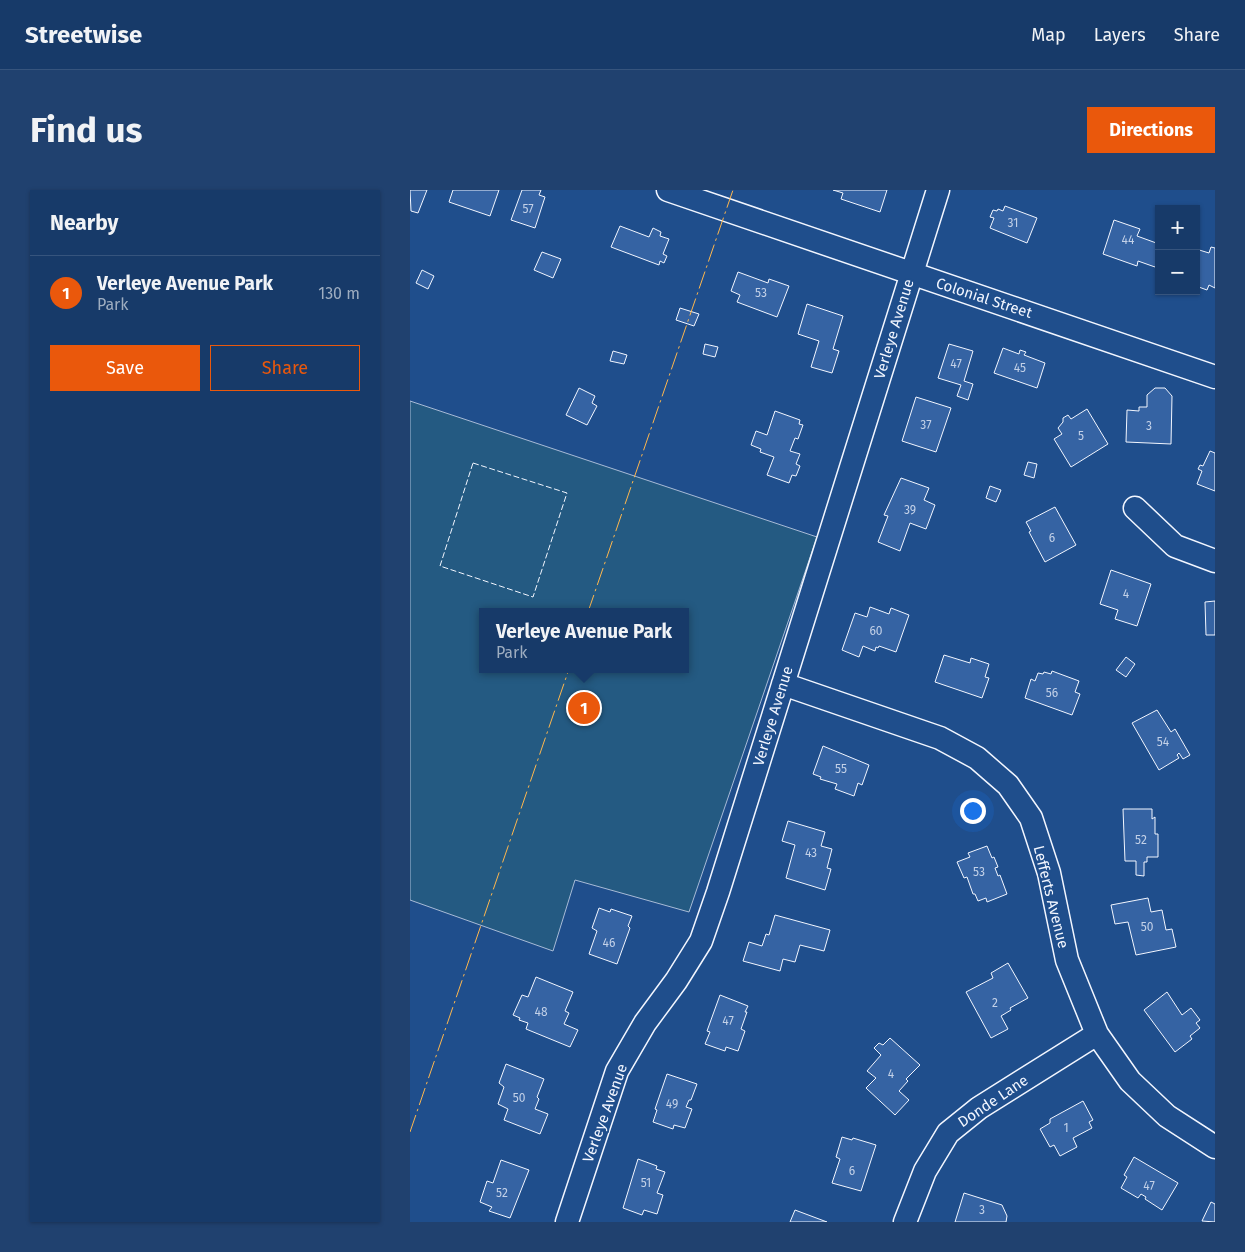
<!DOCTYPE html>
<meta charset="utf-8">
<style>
:root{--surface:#173a69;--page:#20416f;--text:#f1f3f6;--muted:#9eadc0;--line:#36547d;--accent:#ea580c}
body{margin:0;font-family:"Fira Sans",sans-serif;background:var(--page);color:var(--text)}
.controls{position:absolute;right:15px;top:15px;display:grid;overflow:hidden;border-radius:0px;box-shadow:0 1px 4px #0004}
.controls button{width:45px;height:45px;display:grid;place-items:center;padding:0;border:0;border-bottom:1px solid var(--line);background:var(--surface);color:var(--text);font:25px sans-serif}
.you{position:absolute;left:562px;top:620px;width:18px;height:18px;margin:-12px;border:4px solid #fff;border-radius:50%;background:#1a73e8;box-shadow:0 0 0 8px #1a73e833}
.badge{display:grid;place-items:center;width:32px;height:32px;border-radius:50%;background:var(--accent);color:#fff;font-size:16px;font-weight:700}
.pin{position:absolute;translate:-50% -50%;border:2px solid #fff;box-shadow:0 1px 5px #0006}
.popup{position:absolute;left:69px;top:418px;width:210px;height:65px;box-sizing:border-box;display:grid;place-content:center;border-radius:0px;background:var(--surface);filter:drop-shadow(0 1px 4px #0005);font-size:16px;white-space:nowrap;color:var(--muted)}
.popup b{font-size:19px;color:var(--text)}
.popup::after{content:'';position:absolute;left:50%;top:100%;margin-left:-10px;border:10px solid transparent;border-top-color:var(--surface)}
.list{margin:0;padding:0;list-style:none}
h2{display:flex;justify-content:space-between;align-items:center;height:65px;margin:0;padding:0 20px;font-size:21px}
h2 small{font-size:16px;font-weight:400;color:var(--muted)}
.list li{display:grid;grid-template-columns:32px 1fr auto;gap:15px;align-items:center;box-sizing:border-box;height:75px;padding:0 20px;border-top:1px solid var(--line)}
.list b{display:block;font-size:19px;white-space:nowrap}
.list p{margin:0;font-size:16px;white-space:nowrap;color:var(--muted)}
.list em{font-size:16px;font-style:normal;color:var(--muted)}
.actions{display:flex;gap:10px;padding:15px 20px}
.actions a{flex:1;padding:11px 0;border:1px solid var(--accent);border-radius:0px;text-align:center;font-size:18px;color:var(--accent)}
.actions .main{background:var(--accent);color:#fff}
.map{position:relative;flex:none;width:805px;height:1032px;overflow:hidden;border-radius:0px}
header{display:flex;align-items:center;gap:30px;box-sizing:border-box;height:70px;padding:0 25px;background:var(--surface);border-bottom:1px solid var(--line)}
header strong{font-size:24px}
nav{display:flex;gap:28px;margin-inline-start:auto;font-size:18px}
.intro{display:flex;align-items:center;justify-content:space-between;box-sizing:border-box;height:120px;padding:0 30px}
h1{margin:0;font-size:35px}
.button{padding:12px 22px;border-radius:0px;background:var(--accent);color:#fff;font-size:18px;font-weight:700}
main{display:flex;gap:30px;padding:0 30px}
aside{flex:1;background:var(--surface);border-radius:0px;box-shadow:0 1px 4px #0004}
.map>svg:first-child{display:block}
.green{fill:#245a82;stroke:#a8bbd7;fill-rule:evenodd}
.building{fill:#3563a3;stroke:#f2f6ff}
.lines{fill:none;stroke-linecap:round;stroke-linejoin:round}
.minor-casing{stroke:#f2f6ff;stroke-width:25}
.minor{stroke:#1f4e8c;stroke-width:22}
.fence{stroke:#f2f6ff;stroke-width:1;stroke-dasharray:6 2.5;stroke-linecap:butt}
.power{stroke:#ffb74d;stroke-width:1;stroke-dasharray:18 4 2.5 4;stroke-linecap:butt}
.labels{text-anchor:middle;stroke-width:4;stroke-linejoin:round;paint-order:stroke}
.number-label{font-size:12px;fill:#c3d1e8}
.street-label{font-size:15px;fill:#f2f6ff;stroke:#1f4e8c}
</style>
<header>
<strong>Streetwise</strong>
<nav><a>Map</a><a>Layers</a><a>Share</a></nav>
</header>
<div class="intro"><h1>Find us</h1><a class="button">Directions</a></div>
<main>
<aside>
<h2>Nearby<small></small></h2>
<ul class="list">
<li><span class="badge">1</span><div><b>Verleye Avenue Park</b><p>Park</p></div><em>130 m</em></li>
</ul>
<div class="actions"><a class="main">Save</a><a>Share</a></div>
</aside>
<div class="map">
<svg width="805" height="1032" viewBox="0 0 805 1032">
<rect width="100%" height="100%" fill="#1f4e8c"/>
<path class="green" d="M0,211L407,347L279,722L165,690L143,761L0,710ZM73,422H275V479H73Z"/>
<path class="building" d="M0,0H17L8,23L1,21Z
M43,0H89L80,26L39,12Z
M112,0H131L129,5L135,7L125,38L101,30Z
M423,0H477L470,22L431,9L433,3Z
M595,16L627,28L617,53L580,38L584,28L580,27L583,20L587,21L588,19L593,21Z
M704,30L730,39L727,46L749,54V66L745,77L728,71L727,76L693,64Z
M210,36L239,47L243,38L251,42L250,46L259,49L253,64L257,66L254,73L250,71L249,75L201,57Z
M801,57L805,58V98L799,95L797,100L786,96V59L799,63Z
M132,62L151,69L143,88L124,80Z
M12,80L24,86L18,99L6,93Z
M328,82L358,93L359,89L379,96L367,127L327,112L330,105L321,101Z
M397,114L433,126L423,159L429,161L422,183L401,177L409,151L388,144Z
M270,118L289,124L284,136L266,130Z
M295,154L308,157L305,167L293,164Z
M539,154L563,161L554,191L563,194L558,210L547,206L551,195L528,188Z
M593,158L609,164L610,160L616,162L614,165L635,173L627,198L584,183Z
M203,161L217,165L214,174L200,171Z
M169,198L185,206L182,213L187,216L177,235L156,225Z
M745,198H755L762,206L761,254L716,252L717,220L729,221V217H737V205Z
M506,207L541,218L526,262L492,251Z
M677,219L698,254L661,277L644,249L652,244L648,238L653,232V228L658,225L661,229Z
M365,221L390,230L389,234L393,235L388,249L385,248L380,261L390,264L386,274L390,276L386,286L382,285L379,293L357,285L364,267L350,262L351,259L341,255L346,241L357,245Z
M800,261L805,263V301L787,294L792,281L788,279L790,275L793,276Z
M618,272L627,274L624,288L614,285Z
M491,288L519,298L514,310L525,315L516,339L500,333L490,361L468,352L478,326L474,325Z
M580,296L591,300L586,312L576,308Z
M645,317L666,355L635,372L619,342L621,341L616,332Z
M701,380L741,394L727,436L705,429L708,420L690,414Z
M805,411V445H796L795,412Z
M460,417L479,424L481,418L499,425L486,462L469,456L468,458L466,457L465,461L453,456L449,467L432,460L445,423L457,427Z
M534,465L560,473L561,468L579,474L575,487L579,488L572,508L525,492Z
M716,467L725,474L716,487L706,480Z
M642,481L669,491L665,502L670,504L662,525L615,508L621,489L625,491L628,483L633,484L634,482L641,484Z
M747,520L761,542L765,539L780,565L773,569L769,563L767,565L769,568L749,580L722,533Z
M413,556L459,575L452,595L448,593L444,606L425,599L427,594L410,589L411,587L403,584Z
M713,619H742V629L745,627V644H748V667H737V672H734V686L726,685V671H715Z
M378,631L415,642L411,656L422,659L417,678L421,679L415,700L376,688L385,655L372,651Z
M577,656L582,668L584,667L588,677L585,678L588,686L590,685L597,704L577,712L576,708L568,711L565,704H563L557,687L554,688L547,672L560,667L558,663Z
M738,708L741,722L752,720L756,740L762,739L766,757L726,765L718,732L705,734L701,715Z
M189,718L200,722L201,719L222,726L218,736L220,738L207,774L179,764L187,741L182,738Z
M365,725L420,740L414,761L390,755L385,772L373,769L370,781L333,771L339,752L352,756L356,744L359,745Z
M598,773L618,808L600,818L601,820L591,826L598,839L581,848L556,802L583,788L581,783Z
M126,787L163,802L155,821L159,823L154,834L168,840L160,857L116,839L118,833L109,830L110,828L103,825L112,805L118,807Z
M757,802L772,825L781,818L790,830L786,833L790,838L780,846L782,849L765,862L734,820Z
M310,805L338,816L335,822H337L331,839L335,841L328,861L316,857L315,861L295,854L300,842L297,841Z
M480,848L510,875L496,889L498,891L489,901L499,910L485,925L456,898L466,888L457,881L471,865L464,858L469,853L473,855Z
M96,874L134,889L127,907L129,909L125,919L138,924L130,944L94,930L98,919L88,914L94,897L89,893Z
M257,884L287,894L281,910H279L276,917L282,919L275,938L264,935L263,939L243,932L247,920L245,919Z
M673,911L683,930L679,932L682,938L663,948L667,957L650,966L644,955L640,957L630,939L640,933V929Z
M432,947L442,950L443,948L466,955L451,1001L422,993L430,969L426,967Z
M724,967L768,993L752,1020L735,1009L736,1007L731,1004L728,1008L711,998L717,987L714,985Z
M228,969L247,976L246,979L255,982L247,1003L253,1005L247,1024L234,1020L232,1025L213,1018Z
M91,970L119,980L100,1028L79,1021L82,1017L70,1012L77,991L83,993Z
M554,1003L592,1015L597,1026L596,1032H545Z
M801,1012L805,1014V1032L792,1031Z
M385,1020L417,1032H380Z"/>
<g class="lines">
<defs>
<path id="minor" d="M258,0L805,187
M725,318L765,356L805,371
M373,494L530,548L567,568L598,595L621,628L639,683L657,770L687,844L720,891L757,926L805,957
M157,1032L207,881L235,833L266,791L291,751L308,702L528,0
M495,1032L515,981L538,943L569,918L687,844"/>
</defs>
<use href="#minor" class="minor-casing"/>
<use href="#minor" class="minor"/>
<path class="fence" d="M63,273L157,303L123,407L30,376Z"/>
<path class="power" d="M178,422L323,0
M0,942L159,479"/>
</g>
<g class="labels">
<g class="number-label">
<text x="118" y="23">57</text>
<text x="603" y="37">31</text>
<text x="718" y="54">44</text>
<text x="351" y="107">53</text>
<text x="546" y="178">47</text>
<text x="610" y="182">45</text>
<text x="516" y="239">37</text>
<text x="739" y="240">3</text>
<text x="671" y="250">5</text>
<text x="500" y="324">39</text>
<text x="642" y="352">6</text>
<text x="716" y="408">4</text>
<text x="466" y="445">60</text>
<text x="642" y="507">56</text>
<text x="753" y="556">54</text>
<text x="431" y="583">55</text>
<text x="731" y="654">52</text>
<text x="401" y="667">43</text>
<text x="569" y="686">53</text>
<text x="737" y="741">50</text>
<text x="199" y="757">46</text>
<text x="585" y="817">2</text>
<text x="131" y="826">48</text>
<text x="318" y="835">47</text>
<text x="481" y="888">4</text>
<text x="109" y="912">50</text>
<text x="262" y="918">49</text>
<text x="656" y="942">1</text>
<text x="442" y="985">6</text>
<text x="236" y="997">51</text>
<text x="739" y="1000">47</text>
<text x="92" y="1007">52</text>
<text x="572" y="1024">3</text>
</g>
<g class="street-label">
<text transform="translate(574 108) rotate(18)" y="5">Colonial Street</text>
<text transform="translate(484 139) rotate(-73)" y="5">Verleye Avenue</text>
<text transform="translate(363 526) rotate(-73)" y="5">Verleye Avenue</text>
<text transform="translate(641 707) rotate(76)" y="5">Lefferts Avenue</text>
<text transform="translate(583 911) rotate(-34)" y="5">Donde Lane</text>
<text transform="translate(195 923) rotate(-70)" y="5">Verleye Avenue</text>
</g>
</g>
</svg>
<div class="controls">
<button>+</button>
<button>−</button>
</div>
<div class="you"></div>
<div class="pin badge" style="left:174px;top:518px">1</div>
<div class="popup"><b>Verleye Avenue Park</b>Park</div>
</div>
</main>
